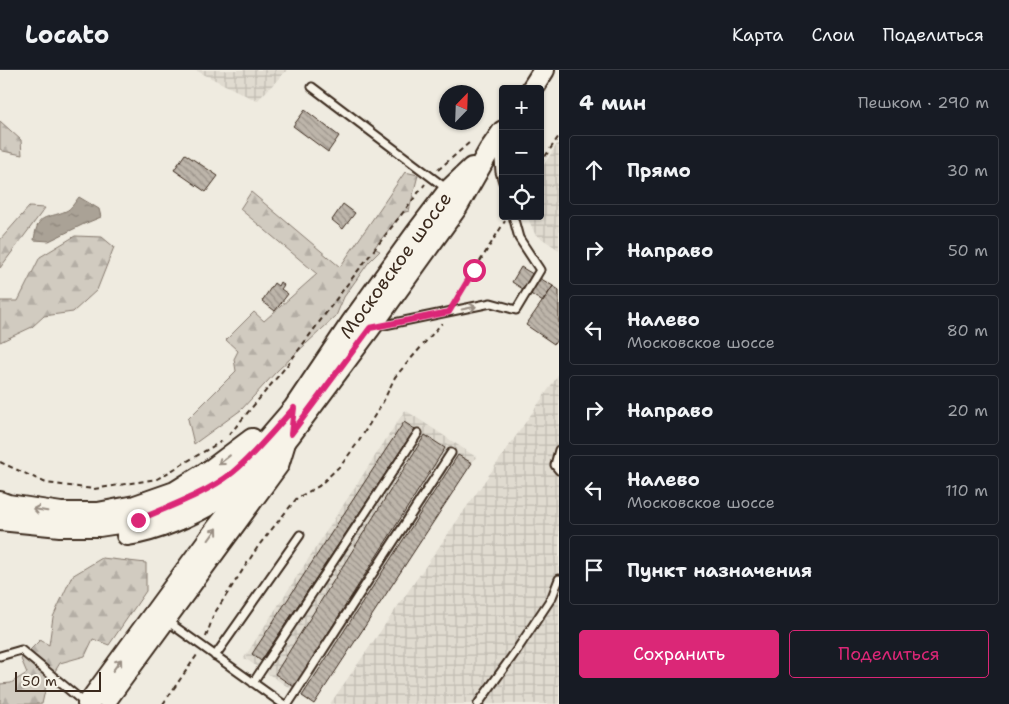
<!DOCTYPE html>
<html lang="ru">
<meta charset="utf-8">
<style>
:root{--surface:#171b24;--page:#242831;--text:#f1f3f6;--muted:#9ea1a6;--line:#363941;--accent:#db2777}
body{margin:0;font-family:"Shantell Sans",sans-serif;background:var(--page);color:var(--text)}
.controls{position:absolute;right:15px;top:15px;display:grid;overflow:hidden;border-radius:5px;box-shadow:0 1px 4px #0004}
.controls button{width:45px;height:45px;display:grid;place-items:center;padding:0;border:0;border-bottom:1px solid var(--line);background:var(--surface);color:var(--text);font:25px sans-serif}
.compass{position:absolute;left:439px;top:15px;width:45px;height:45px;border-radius:50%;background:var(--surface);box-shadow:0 1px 4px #0004;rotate:23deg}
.scale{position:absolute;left:15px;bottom:12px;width:86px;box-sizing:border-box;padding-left:5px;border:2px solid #3b2a1e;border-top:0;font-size:14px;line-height:18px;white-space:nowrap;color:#3b2a1e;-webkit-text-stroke:4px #f7f3e8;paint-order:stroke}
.stop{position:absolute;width:15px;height:15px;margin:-11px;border:4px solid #db2777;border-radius:50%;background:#fff}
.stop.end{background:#db2777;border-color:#fff;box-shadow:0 1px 5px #0008}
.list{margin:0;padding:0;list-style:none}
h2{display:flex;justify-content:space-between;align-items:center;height:65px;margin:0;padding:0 20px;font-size:21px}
h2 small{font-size:16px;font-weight:400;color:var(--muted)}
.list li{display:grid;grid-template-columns:32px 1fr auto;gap:15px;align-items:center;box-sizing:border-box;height:70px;margin:0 10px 10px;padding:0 10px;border:1px solid var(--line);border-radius:5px}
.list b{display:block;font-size:19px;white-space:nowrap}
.list p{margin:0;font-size:16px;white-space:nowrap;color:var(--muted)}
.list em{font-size:16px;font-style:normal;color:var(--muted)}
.actions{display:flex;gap:10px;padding:15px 20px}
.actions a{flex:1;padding:11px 0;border:1px solid var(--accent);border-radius:5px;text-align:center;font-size:18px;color:var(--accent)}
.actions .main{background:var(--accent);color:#fff}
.icon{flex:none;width:28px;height:28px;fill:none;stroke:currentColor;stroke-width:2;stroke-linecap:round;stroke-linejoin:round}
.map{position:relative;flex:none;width:559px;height:634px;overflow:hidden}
header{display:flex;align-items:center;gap:30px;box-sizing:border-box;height:70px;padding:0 25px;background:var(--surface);border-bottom:1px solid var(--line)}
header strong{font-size:24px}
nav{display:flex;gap:28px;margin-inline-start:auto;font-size:18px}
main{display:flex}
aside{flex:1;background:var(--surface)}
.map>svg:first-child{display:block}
.industrial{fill:url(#industrial-grid)}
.forest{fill:url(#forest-firs);stroke:#867a6f}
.water{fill:url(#water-ripples);stroke:#7e7266}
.building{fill:url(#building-back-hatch);stroke:#3b2a1e}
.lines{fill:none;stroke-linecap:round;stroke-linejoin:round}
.service-casing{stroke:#3b2a1e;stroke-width:11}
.minor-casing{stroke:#3b2a1e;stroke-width:18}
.secondary-casing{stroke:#3b2a1e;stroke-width:24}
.path{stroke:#3b2a1e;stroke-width:2;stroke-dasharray:5 4;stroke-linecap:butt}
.service{stroke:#f7f3e8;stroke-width:7}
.minor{stroke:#f7f3e8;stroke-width:14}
.secondary{stroke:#f7f3e8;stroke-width:20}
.oneway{stroke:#998e83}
.route{stroke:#db2777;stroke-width:6}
.labels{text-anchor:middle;stroke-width:5;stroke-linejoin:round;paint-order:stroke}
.street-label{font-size:19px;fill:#3b2a1e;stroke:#f7f3e8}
</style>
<header>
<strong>Locato</strong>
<nav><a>Карта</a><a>Слои</a><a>Поделиться</a></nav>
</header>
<main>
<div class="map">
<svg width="559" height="634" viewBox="0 0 559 634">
<defs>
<pattern id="industrial-grid" width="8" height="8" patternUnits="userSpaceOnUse" patternTransform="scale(1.25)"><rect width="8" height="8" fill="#e0dbd0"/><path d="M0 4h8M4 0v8" fill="none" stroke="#c1bcb2"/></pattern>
<pattern id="forest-firs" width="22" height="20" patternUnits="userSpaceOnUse" patternTransform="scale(1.25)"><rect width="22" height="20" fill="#d1cbc0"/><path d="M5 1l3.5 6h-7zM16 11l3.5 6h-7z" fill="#b4aea5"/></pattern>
<pattern id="water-ripples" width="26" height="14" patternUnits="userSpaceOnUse" patternTransform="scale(1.25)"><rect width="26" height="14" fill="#aaa296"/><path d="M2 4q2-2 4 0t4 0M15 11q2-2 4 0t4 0" fill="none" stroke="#8c847a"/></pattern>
<pattern id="building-back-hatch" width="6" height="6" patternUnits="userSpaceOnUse" patternTransform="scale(1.25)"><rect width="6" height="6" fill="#bdb5aa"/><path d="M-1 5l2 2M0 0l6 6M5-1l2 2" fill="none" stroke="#9b938a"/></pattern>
</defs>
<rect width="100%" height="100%" fill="#efebe0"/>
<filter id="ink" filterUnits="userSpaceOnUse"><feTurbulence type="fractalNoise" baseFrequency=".02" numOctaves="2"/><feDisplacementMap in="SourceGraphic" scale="10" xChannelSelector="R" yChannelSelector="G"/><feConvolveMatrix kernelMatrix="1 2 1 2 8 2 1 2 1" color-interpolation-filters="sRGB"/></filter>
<g filter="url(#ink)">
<path class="industrial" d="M195,0H287L257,31Z
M559,73V180L535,164L527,146H540V101L557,74Z
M559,304V634H330Z
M405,340L476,387L314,634L244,588Z"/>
<path class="forest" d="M0,51L21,70L22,85L3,81L0,79Z
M405,102L418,105L409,141L402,143L374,178L380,181L369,192L344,227L336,246L277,301L241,340L194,374L188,349L236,301L234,289L238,281L226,270L254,242L264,251L317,204L240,139L251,122L340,197Z
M29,137L45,138L0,198V170Z
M75,166L102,167L114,177L97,220L73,242L44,246L32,257L0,272V231H18L40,187Z
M102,488L146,493V521L109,575L93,569L85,586L60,593L46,616L42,634H0V614L11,613L27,603L21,589L40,570L49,575L53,547L72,506Z"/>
<path class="water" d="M79,127L99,139L101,147L84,154L49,171L34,170C38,142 45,150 66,141C71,139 75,132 79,127Z"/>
<path class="building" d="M305,40L339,66L328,82L293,56Z
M185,84L218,106L206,122L174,100Z
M343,134L355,143L343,159L332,150Z
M521,197L553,216L543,232L512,212Z
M280,212L284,215L281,219L288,224L275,241L262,231L274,213L278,216Z
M553,216L559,220V267L554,274L526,255Z
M404,352L415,359L261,591L252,584Z
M425,365L445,378L294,617L275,604Z
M458,385L472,393L314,634L302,626Z"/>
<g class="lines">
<defs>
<path id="service" d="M312,17L447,119
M498,75L500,102L503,112
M375,257L491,233L516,240L540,200L519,168L513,146
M559,380L555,395L559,400
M167,551L283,634
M0,586L21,580L86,634
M215,586L300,465
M253,613L418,363
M288,634L451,383
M478,634L516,581L552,527L559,509"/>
<path id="minor" d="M107,634L281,396L288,373"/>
<path id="secondary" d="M532,19L544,0
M0,432L8,435L61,443H98L135,436L175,422L212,399L252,369
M0,450L60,456H99L138,450L202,422L231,404L263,374L294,338L352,252L417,162L449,120L472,98
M127,465C154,462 193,445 217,430C227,424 235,414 244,407
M88,634L217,458L291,364L370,258L457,137L489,81L503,61"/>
</defs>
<use href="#service" class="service-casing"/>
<use href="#minor" class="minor-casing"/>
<use href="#secondary" class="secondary-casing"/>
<path class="path" d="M540,94L559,66
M438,100L469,73
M456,230L505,151
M229,365L289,293L343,220L425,114
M0,392L46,413L94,419L157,409L222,371
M206,567L214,544L259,475L297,428L319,416L342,394L359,371L383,332L395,307L442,253
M163,634L197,585"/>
<use href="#service" class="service"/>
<use href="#minor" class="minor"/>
<use href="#secondary" class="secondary"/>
</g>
<defs><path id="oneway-shaft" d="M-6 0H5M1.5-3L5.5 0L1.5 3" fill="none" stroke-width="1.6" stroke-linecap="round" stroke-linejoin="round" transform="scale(1.25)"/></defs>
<g class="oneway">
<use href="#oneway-shaft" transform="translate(469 238) rotate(-12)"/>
<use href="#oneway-shaft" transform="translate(224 390) rotate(142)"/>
<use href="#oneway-shaft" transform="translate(40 440) rotate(-171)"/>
<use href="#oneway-shaft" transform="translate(213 464) rotate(-54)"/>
<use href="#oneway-shaft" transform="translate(117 595) rotate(-54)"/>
</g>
</g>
<g class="lines" filter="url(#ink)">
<path class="route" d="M138,450C168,437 207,423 232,403C255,384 274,360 294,338L291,364L370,258L449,242L474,200"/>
</g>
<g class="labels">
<g class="street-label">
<text transform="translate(395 195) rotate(-54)" y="7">Московское шоссе</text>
</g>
</g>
</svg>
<div class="controls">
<button>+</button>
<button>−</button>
<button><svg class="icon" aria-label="locate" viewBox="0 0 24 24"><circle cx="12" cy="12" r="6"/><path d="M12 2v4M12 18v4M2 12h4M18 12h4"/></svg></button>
</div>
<svg class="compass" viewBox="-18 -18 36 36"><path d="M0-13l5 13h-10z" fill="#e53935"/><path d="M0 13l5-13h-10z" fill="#9ea1a6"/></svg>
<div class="scale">50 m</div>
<div class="stop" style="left:474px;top:200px"></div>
<div class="stop end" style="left:138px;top:450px"></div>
</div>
<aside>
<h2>4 мин<small>Пешком · 290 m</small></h2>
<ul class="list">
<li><svg class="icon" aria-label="ahead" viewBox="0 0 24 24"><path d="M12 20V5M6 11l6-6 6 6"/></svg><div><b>Прямо</b></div><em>30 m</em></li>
<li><svg class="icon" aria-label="right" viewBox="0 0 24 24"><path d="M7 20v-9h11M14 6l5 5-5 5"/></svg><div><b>Направо</b></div><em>50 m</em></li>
<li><svg class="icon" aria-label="left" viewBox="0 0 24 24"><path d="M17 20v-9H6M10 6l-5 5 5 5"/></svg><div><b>Налево</b><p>Московское шоссе</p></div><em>80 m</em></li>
<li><svg class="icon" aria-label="right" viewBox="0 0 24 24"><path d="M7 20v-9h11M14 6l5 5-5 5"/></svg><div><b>Направо</b></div><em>20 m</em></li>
<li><svg class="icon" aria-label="left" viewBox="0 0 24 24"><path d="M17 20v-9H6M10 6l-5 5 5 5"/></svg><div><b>Налево</b><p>Московское шоссе</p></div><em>110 m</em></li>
<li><svg class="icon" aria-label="arrive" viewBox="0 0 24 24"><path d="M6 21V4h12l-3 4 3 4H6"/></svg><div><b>Пункт назначения</b></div></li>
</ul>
<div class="actions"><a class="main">Сохранить</a><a>Поделиться</a></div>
</aside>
</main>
